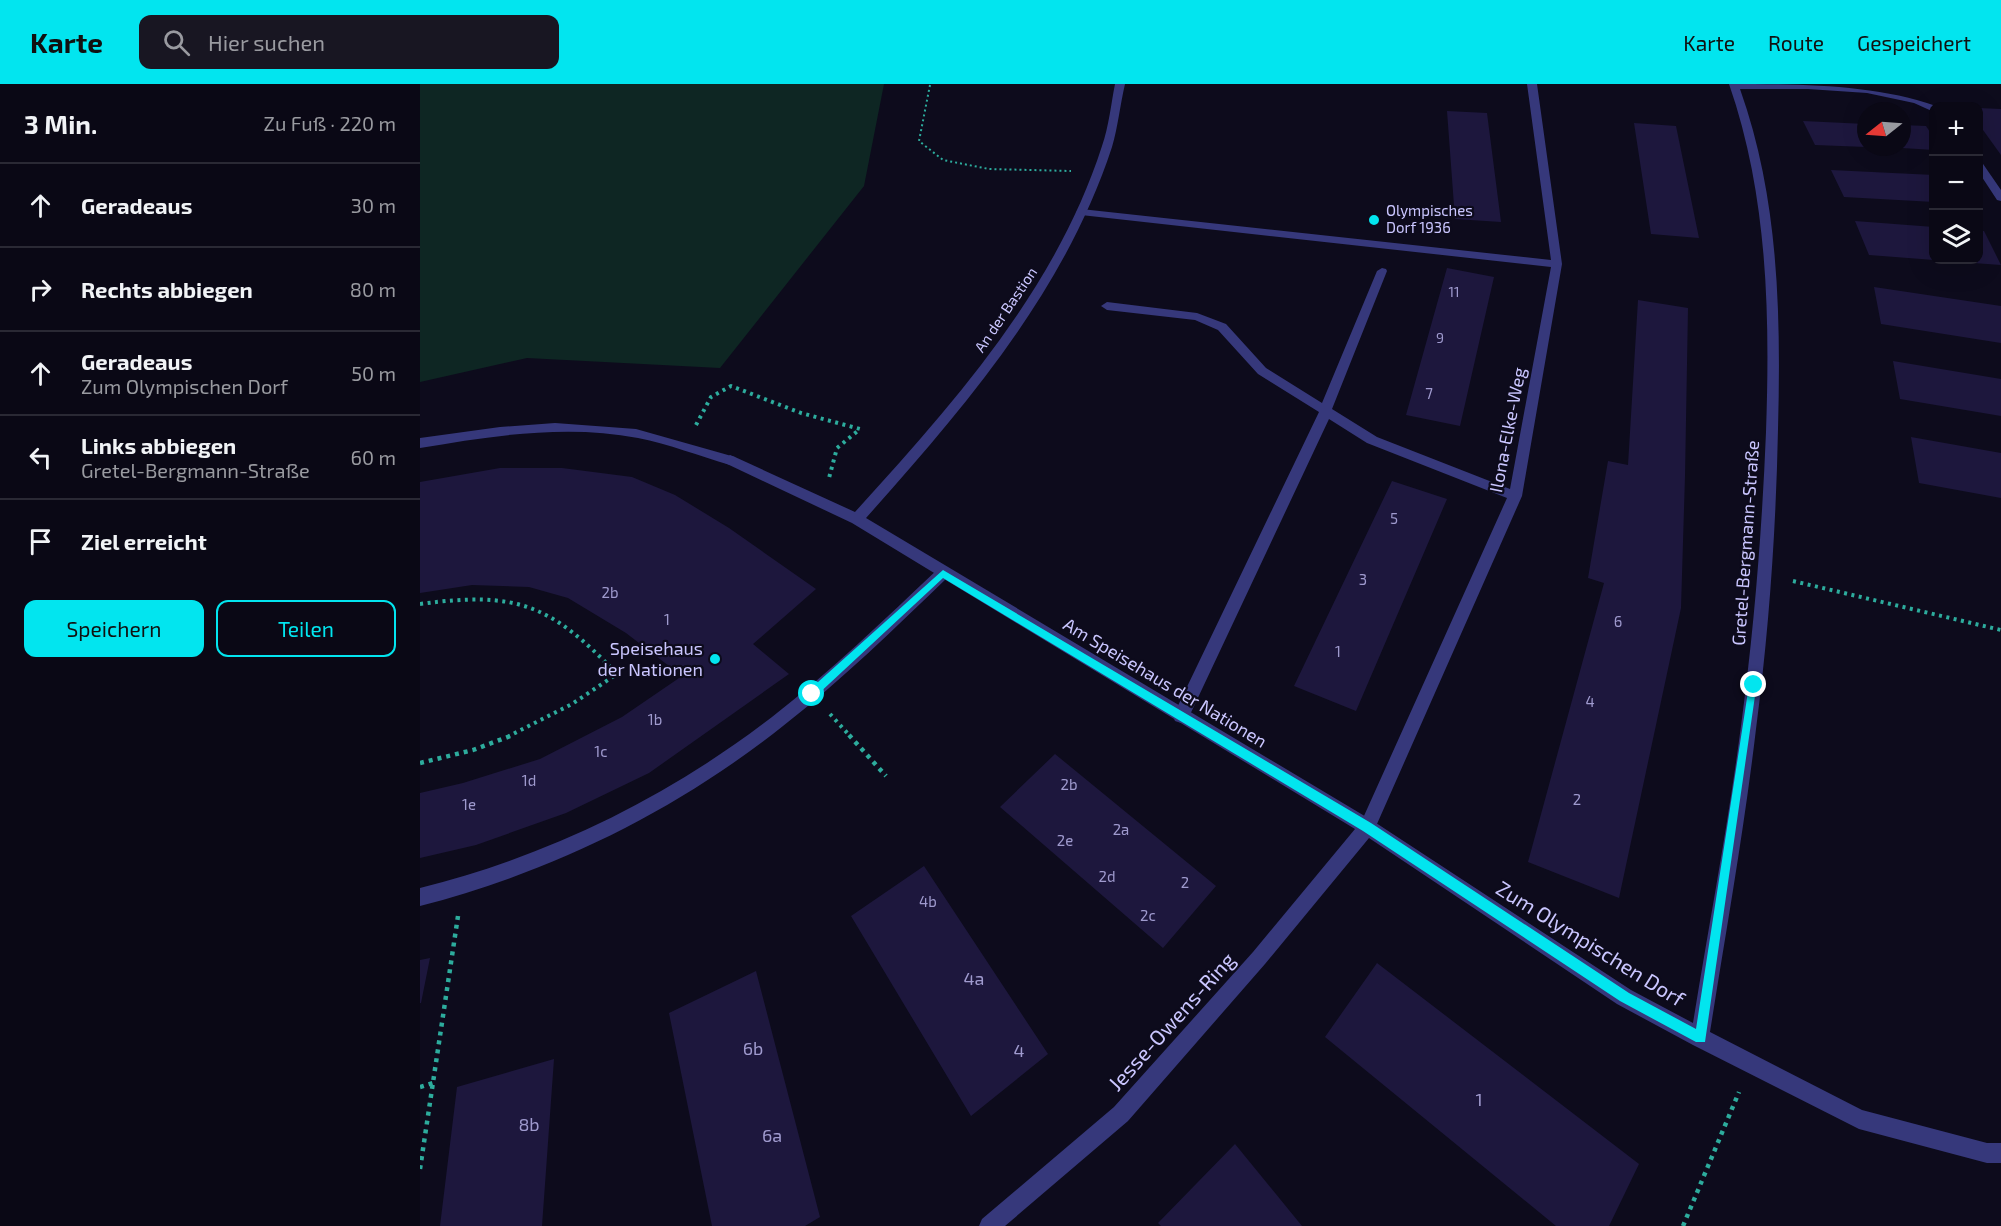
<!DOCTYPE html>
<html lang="de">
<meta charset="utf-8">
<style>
:root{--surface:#0a0815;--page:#181622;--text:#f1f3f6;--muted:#999aa0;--line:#2a2934;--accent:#02e5ef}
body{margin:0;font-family:"Exo 2",sans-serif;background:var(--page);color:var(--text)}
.controls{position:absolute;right:18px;top:18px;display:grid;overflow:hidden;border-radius:12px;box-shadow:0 6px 24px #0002}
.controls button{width:54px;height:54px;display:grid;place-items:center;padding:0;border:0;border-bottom:2px solid var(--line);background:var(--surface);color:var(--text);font:30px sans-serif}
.compass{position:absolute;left:1437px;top:18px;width:54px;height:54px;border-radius:50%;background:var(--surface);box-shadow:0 6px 24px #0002;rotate:253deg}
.stop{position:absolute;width:18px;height:18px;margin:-14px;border:4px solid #02e5ef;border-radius:50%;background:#fff}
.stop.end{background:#02e5ef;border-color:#fff;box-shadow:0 2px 6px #0008}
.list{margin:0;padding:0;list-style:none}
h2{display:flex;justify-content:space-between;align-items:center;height:78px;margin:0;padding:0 24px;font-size:26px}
h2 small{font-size:20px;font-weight:400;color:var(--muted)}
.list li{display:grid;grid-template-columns:39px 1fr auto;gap:18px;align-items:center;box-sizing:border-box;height:84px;padding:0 24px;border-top:2px solid var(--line)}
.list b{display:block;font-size:22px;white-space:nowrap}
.list p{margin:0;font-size:20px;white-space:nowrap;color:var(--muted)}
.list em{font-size:20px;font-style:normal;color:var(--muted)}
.actions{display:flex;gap:12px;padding:18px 24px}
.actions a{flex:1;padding:14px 0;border:2px solid var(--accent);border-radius:12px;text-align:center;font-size:21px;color:var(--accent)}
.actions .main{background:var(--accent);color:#111}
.icon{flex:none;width:33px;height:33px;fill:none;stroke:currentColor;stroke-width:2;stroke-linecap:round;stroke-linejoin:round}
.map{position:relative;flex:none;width:1581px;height:1142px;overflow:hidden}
header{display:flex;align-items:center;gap:36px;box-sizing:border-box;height:84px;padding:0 30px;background:var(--accent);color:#111}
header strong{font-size:28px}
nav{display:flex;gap:33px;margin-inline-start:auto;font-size:21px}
.search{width:420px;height:54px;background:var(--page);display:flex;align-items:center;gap:15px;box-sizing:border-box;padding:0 21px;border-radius:12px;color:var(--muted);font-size:22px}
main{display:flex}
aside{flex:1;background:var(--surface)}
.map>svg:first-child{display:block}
.green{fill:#0e2623}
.building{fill:#1d173d}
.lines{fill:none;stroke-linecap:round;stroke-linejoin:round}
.path-far2{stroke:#2dac9d;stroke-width:2;stroke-dasharray:2 3;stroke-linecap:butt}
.path-far1{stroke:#2dac9d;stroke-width:4;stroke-dasharray:3 4.5;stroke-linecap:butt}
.path{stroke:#2dac9d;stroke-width:4.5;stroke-dasharray:4 5;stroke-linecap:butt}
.service{fill:#36387b;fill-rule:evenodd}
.pedestrian{fill:#36387b;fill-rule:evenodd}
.minor{fill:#36387b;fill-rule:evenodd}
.route{fill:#02e5ef}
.poi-dot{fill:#02e5ef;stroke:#0d0b1c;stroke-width:2}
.labels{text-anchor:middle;stroke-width:4.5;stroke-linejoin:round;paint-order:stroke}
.far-number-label{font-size:14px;fill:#9f9ace}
.far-poi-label{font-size:15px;fill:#cac6ff;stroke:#0d0b1c;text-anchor:start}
.far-street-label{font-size:15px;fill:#cac6ff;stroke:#0d0b1c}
.number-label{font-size:15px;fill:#9f9ace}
.street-label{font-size:18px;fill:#cac6ff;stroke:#0d0b1c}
.poi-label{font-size:18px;fill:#cac6ff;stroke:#0d0b1c;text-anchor:end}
.near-number-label{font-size:18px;fill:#9f9ace}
.near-street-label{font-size:21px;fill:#cac6ff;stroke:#0d0b1c}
</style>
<header>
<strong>Karte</strong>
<div class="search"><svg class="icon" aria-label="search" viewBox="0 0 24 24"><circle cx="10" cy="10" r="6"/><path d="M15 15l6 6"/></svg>Hier suchen</div>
<nav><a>Karte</a><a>Route</a><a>Gespeichert</a></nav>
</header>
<main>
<aside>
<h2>3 Min.<small>Zu Fuß · 220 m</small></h2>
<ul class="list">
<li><svg class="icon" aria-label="ahead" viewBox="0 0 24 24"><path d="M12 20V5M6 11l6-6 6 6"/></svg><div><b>Geradeaus</b></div><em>30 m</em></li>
<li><svg class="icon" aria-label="right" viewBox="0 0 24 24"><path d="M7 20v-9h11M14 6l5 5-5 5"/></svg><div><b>Rechts abbiegen</b></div><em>80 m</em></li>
<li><svg class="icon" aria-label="ahead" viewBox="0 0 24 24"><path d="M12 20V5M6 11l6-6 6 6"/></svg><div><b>Geradeaus</b><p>Zum Olympischen Dorf</p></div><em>50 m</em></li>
<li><svg class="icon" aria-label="left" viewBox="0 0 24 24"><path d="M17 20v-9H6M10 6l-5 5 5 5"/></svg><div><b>Links abbiegen</b><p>Gretel-Bergmann-Straße</p></div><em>60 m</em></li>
<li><svg class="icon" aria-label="arrive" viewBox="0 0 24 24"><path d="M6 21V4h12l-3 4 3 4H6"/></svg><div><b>Ziel erreicht</b></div></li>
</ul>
<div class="actions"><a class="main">Speichern</a><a>Teilen</a></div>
</aside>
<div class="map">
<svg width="1581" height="1142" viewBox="0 0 1581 1142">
<rect width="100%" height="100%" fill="#0d0b1c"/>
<path class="green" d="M0,0H464L444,102L300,284L107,274L0,298Z"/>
<path class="building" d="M1558,24L1581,25V71L1558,39Z
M1027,27L1067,29L1081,138L1035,135Z
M1383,37L1446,40V63L1395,61Z
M1214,39L1256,42L1279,154L1231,150Z
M1482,41L1506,42L1514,54V66L1482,64Z
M1411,86L1514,91V118L1424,113Z
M1435,137L1514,143V176L1449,171Z
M1558,147H1564L1581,181L1526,177L1558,176Z
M1027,184L1074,193L1040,342L986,331Z
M1454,203L1581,222V259L1461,240Z
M1218,216L1268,224L1265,392L1261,524L1199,814L1108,778L1184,499L1168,494L1188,377L1208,381Z
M1473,277L1581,295V332L1480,315Z
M1491,353L1581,369V414L1499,399Z
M80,384H142L212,393L255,411L309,444L396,505L333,560L369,590L229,689L146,729L56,761L0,774V709L43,699L120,675L202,633L262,592L206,549L148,514L109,503L52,501L0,509V398Z
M972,397L1027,415L936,627L874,602Z
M635,670L796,802L743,864L580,723Z
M504,782L628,970L551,1032L431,832Z
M10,874L1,919H0V876Z
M957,879L1219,1080L1189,1142H1136L905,953Z
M336,887L400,1133L385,1142H292L249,929Z
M134,975L122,1142H20L37,1003Z
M815,1060L882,1142H741L738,1139Z"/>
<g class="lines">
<path class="path-far2" d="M510,1L499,57L523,76L569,85L651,87"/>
<path class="path-far1" d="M276,341L291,313L311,302L381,329L440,345L417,364L409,394
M1373,497L1581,546
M0,520C97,507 130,520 197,590L152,620L89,652
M410,630L430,652"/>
<path class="path" d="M429,651L466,692
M0,679L53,666L93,651
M0,1003L13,999
M0,1085L38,832
M1263,1142L1319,1008"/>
<path class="service" d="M1107,0H1117L1142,180L1102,412L953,749L947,751L941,749L939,743L1087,414L947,359L909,335L767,637L761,639L755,637L753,632L899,328L838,290L798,246L775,236L687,226L681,222L687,218L777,229L806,240L846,284L902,319L957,187L962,184L966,185L967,187L912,325L957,353L1090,405L1131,183L661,131L656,128L661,125L1131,176Z
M523,483L528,485L530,489L528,493C475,544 422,596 363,642C256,727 132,788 0,822V804C128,772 247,714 352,633C411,587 464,536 518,485Z"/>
<path class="pedestrian" d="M135,339L216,345L315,373L316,376L310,381C279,372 249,360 218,354C146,340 71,352 0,364V354L80,343Z"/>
<path class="minor" d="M695,0H705C700,21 698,43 692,63C645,207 545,323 446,434L953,737L1211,906L1273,939C1289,840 1308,742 1321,642C1334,545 1342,447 1346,348C1350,231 1348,112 1309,0C1377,0 1454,0 1516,22H1514V28L1494,19L1447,9L1388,5H1320C1359,114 1361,231 1358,345C1356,446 1349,546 1336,645C1324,747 1306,847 1290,948L1442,1026L1567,1059H1581V1079H1567L1439,1045L1273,961L1197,920L949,754L845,880L708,1037L585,1142H559L562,1135L694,1023L833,868L935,745L432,439L305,379L304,376L310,371L315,373L435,428C534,319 636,205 682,62C689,42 691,20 695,0Z
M1558,76L1561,77L1581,106V117L1577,116L1558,87Z"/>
</g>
<path class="route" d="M523,486L951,739L1209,909L1276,945L1329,601L1330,598H1337L1285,958H1276L1200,917L943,747L523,494L395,613H388V607Z"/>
<g class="poi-dot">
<circle cx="954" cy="136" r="6"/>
<circle cx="295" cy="575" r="6"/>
</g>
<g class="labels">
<g class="far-number-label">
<text x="1034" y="213">11</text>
<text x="1020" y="259">9</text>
</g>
<g class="far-poi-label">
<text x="966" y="132">Olympisches<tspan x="966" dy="17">Dorf 1936</tspan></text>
</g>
<g class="far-street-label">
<text transform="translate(586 226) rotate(-56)" y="5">An der Bastion</text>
</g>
<g class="number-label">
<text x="1009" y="315">7</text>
<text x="974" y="440">5</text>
<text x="943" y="501">3</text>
<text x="190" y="514">2b</text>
<text x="247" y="541">1</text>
<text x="1198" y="543">6</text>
<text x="918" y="573">1</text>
<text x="1170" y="623">4</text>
<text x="235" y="641">1b</text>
<text x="181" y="673">1c</text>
<text x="109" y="702">1d</text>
<text x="649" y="706">2b</text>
<text x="1157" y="721">2</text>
<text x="49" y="726">1e</text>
<text x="701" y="751">2a</text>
<text x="645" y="762">2e</text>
<text x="687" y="798">2d</text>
<text x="765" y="804">2</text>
<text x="508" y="823">4b</text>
<text x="728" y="837">2c</text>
</g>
<g class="street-label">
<text transform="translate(1088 346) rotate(-79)" y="6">Ilona-Elke-Weg</text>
<text transform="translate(1326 459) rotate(-86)" y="6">Gretel-Bergmann-Straße</text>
<text transform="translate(745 599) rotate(31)" y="6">Am Speisehaus der Nationen</text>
</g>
<g class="poi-label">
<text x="283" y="571">Speisehaus<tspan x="283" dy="21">der Nationen</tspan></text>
</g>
<g class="near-number-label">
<text x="554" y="901">4a</text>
<text x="333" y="971">6b</text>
<text x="599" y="973">4</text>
<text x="1059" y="1022">1</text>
<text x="109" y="1047">8b</text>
<text x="352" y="1058">6a</text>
</g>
<g class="near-street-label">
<text transform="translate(1170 860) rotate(32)" y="7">Zum Olympischen Dorf</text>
<text transform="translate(752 938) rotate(-48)" y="7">Jesse-Owens-Ring</text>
</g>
</g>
</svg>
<div class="controls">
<button>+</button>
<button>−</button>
<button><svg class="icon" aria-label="layers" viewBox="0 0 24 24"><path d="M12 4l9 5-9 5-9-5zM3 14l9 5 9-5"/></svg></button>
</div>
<svg class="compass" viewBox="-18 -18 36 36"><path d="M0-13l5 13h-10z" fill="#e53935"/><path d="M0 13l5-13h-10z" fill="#999aa0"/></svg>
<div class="stop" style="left:392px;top:610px"></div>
<div class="stop end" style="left:1334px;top:601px"></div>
</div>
</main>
